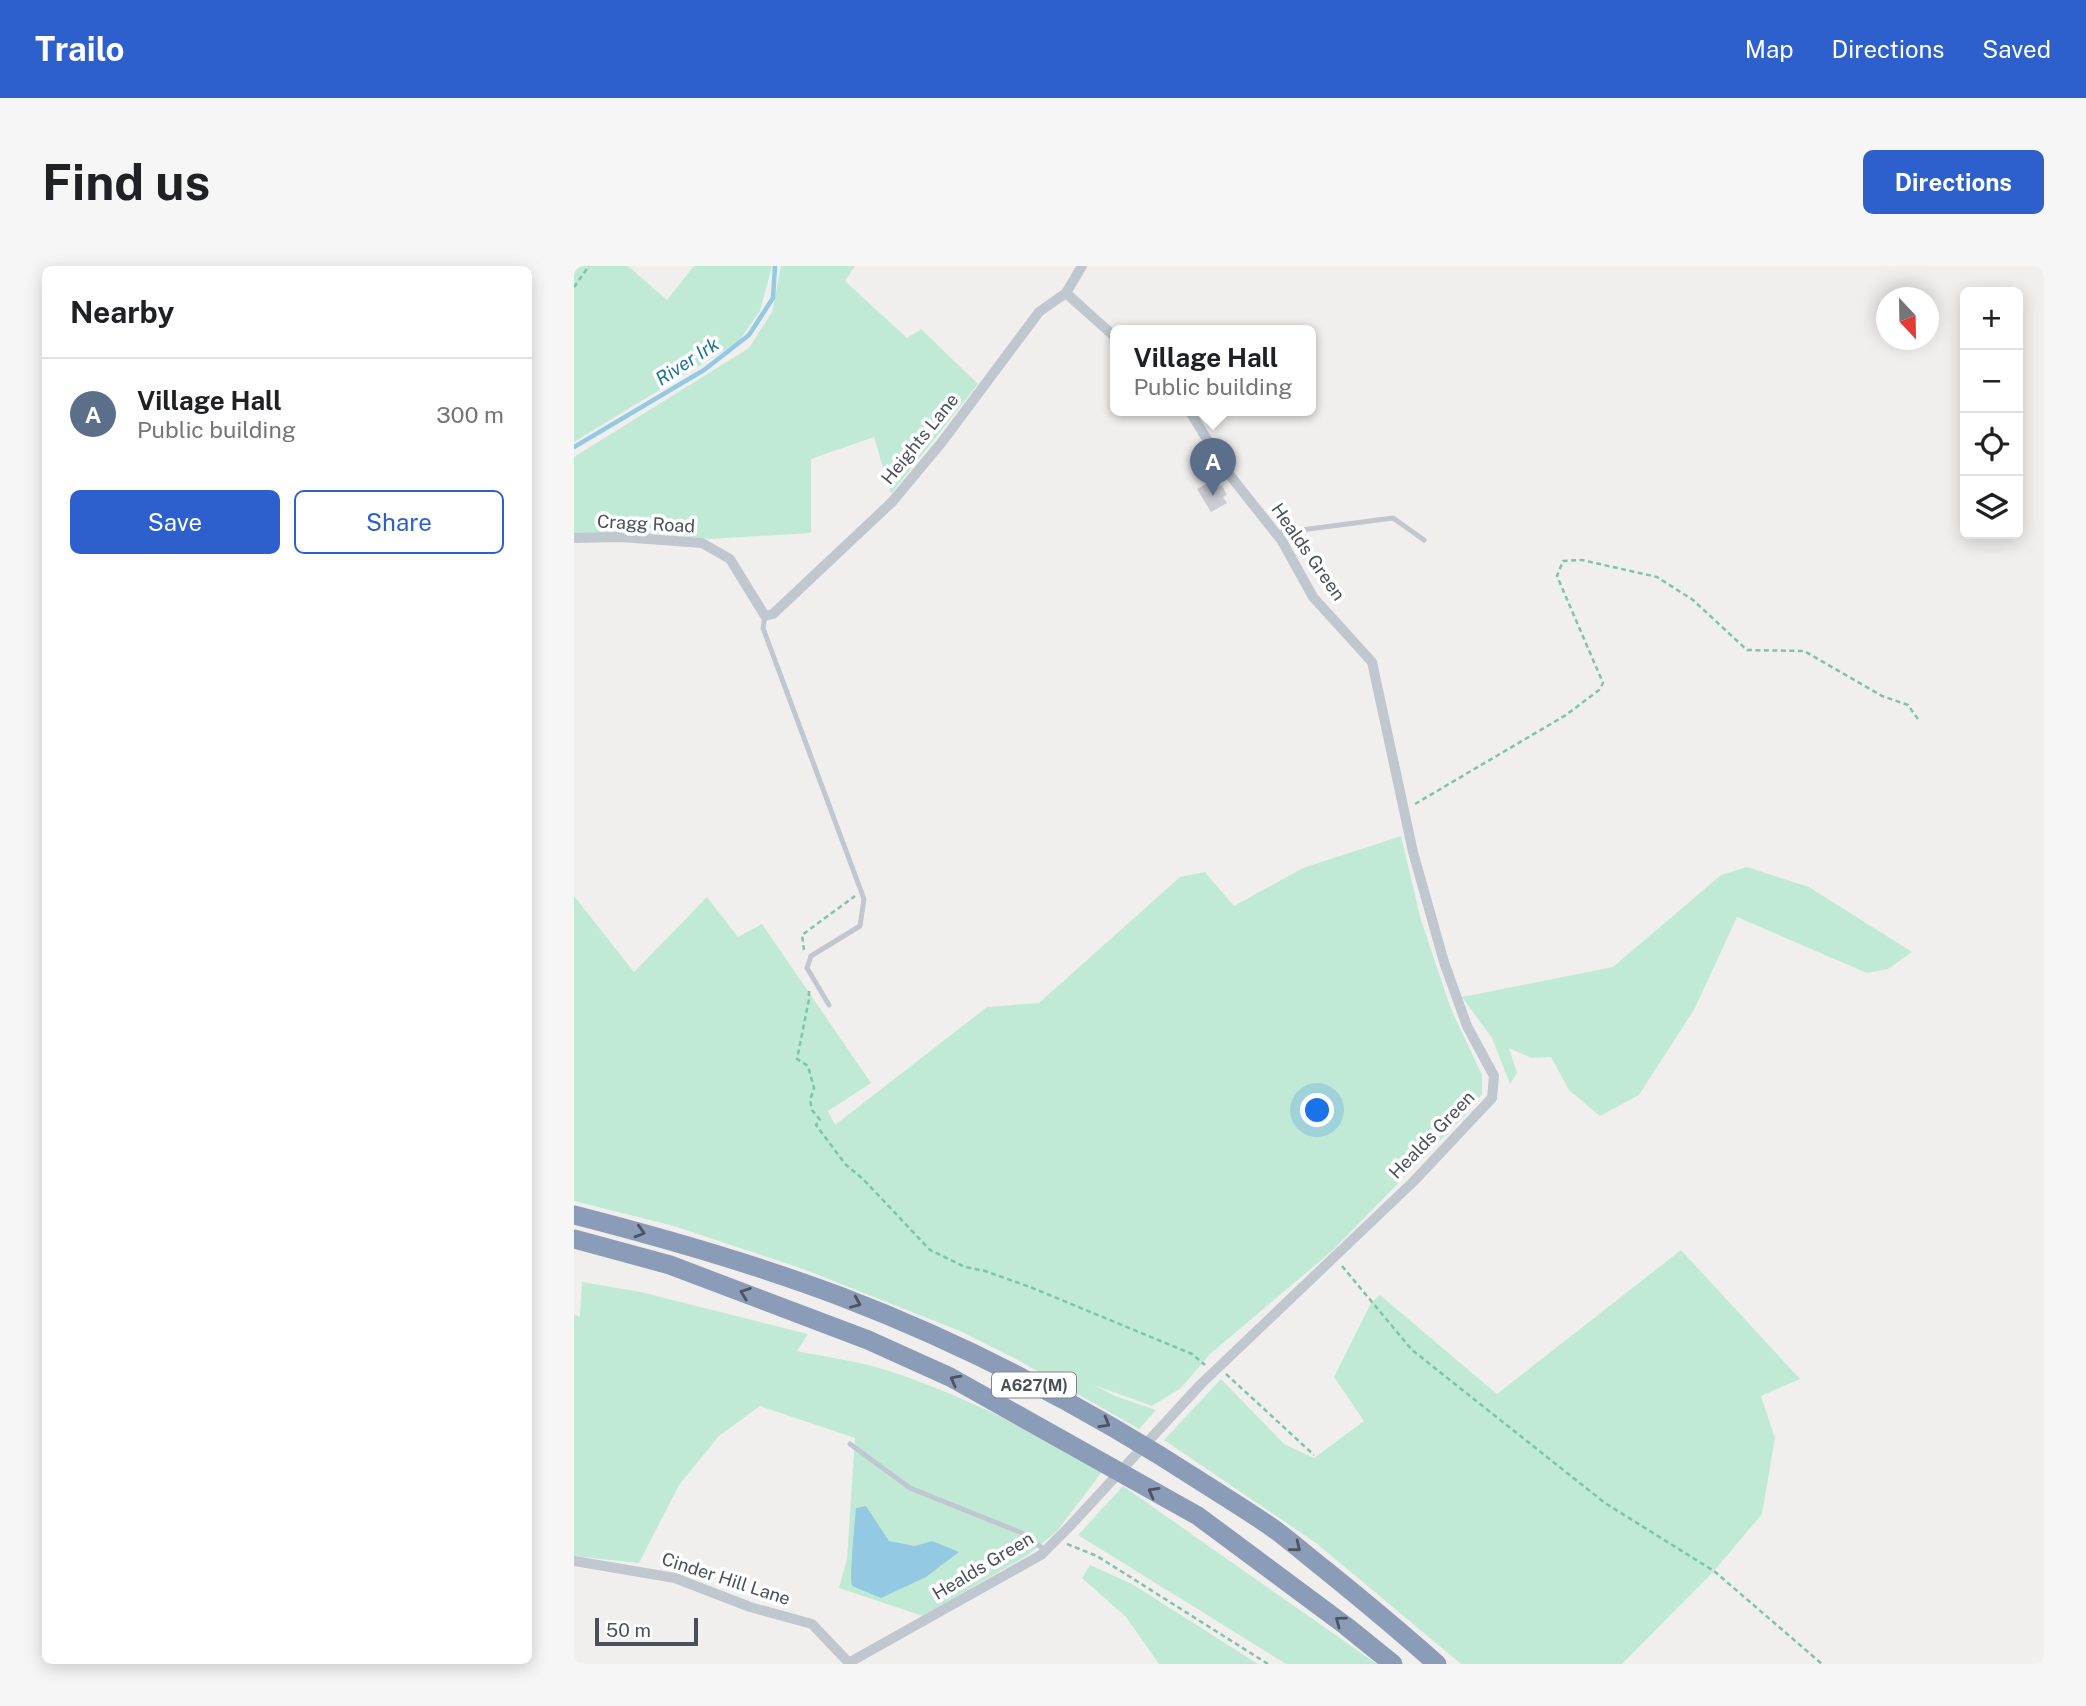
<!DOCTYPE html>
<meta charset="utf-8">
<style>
:root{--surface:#fff;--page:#f6f6f6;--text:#202124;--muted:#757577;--line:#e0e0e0;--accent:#2d60cc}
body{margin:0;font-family:"Public Sans",sans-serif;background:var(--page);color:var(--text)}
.controls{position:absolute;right:21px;top:21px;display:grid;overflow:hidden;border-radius:10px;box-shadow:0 4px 18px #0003}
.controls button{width:63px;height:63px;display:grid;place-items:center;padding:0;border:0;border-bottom:2px solid var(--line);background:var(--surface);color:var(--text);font:35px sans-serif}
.compass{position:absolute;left:1302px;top:21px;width:63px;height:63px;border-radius:50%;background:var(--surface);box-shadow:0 4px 18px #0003;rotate:158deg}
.scale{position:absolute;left:21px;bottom:18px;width:103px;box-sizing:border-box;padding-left:7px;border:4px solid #49505a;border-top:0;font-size:19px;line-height:24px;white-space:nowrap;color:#49505a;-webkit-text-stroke:5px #fff;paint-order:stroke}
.you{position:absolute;left:744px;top:845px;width:24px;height:24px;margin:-18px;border:5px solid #fff;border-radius:50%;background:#1a73e8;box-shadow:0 0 0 10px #1a73e833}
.badge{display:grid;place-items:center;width:46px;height:46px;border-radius:50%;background:var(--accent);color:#fff;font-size:23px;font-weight:700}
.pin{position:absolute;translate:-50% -58px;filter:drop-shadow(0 2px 4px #0008)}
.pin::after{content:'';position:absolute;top:37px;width:24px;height:21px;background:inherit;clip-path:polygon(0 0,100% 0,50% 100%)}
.popup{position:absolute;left:536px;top:59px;width:206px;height:91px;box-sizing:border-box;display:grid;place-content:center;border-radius:10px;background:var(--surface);filter:drop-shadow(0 2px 5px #0005);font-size:23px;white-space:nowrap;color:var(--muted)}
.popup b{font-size:26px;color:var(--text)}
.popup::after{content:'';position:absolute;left:50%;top:100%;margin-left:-14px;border:14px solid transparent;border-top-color:var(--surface)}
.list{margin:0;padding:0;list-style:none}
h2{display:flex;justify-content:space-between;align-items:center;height:91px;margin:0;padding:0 28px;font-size:30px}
h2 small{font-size:23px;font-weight:400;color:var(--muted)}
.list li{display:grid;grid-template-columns:46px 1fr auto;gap:21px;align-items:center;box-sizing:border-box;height:112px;padding:0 28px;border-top:2px solid var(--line)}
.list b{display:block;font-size:26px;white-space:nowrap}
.list p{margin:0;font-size:23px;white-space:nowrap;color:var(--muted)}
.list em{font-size:23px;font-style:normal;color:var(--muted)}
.actions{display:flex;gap:14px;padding:21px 28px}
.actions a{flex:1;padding:16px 0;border:2px solid var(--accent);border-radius:10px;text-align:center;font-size:24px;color:var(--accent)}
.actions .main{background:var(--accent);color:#fff}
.icon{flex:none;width:38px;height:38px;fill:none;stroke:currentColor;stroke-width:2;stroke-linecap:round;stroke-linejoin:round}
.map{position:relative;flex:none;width:1470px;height:1398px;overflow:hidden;border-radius:10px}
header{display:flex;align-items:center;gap:42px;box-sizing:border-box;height:98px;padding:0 35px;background:var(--accent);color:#fff}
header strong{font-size:33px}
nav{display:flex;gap:38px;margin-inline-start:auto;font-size:24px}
.intro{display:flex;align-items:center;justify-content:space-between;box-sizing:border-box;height:168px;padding:0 42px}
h1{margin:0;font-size:49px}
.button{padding:18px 32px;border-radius:10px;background:var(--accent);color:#fff;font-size:24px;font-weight:700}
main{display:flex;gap:42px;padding:0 42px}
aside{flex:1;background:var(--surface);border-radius:10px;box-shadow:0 4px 18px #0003}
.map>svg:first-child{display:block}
.green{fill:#c1ead6}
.water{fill:#93c9e2}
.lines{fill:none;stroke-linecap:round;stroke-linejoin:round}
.stream{stroke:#93c9e2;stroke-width:4.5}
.building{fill:#cccdd2}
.path{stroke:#7dc4a9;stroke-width:2.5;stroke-dasharray:5 3.5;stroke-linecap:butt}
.service{stroke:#c1c7cf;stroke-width:5}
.minor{stroke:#c1c7cf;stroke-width:10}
.motorway{stroke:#8b9cb8;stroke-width:19}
.oneway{stroke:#4c545f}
.labels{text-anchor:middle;stroke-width:7;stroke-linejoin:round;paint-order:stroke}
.shield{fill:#fff;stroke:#80848c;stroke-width:2}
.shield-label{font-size:16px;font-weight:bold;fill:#49505a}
.street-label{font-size:18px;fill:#49505a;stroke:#fff}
.water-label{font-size:19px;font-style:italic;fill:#1c7199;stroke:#fff}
</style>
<header>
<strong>Trailo</strong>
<nav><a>Map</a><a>Directions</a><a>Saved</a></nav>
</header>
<div class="intro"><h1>Find us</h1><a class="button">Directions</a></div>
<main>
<aside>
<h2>Nearby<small></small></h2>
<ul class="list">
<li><span class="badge" style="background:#5c6f8a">A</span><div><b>Village Hall</b><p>Public building</p></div><em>300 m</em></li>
</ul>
<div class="actions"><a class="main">Save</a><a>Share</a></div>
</aside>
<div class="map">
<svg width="1470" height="1398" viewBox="0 0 1470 1398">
<rect width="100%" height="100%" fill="#f1efee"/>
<path class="green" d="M0,0H54L93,34L120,0H198L186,45L164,76L0,176Z
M207,0H281L271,15L333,72L347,63L404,118L317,228L300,171L237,193V267L135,273L92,268H0V191L175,82L198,46Z
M827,570L847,654L877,743L908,809V828L891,849L758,985L636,1088L607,1122L578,1140L520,1119L541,1130L582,1144L565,1163L442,1093L386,1065L229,1003L100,960L0,935V630L60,706L133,631L164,671L188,658L297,817L254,845L261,859L413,741L465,737L606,611L631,606L660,640L729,602Z
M1173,601L1235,621L1338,686L1314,703L1293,707L1163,651L1121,742L1065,829L1026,850L995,824L977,791L957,792L935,782L943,807L936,818L918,772L888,731L1039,701L1147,609Z
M1107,984L1226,1113L1187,1130L1201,1172L1188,1248L1140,1305L1048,1398H887L742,1277L590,1174L647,1113L710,1178L740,1192L790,1155L760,1111L797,1037L806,1029L923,1128Z
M8,1016L67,1026L234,1068L223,1085C252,1091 283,1095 312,1104C388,1128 459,1167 531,1202L483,1265L454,1289L349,1350L265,1322L273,1293L281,1172L186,1140L145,1170L105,1219L65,1297L0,1290V1048L6,1051Z
M549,1220L803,1398H712L504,1269Z
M516,1299L558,1318L684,1398H585L552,1351L508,1312Z"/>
<path class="water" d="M292,1240L315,1275L341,1280L358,1275L385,1286L352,1311L307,1332L278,1320C275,1313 281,1253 282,1242Z"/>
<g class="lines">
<path class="stream" d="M0,181L130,104L175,69L199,32L201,0"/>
</g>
<path class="building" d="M639,214L643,222L648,219L653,229L649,231L653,237L637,246L623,223Z"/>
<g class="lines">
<path class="path" d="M0,21L15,0
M841,538L992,449L1025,424L1029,417L983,310L989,295L1008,294L1083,311L1119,334L1173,384L1230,385L1308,430L1334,439L1346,456
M230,684L228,669L281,630
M235,725V733L223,793L234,800L240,822L236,834L238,844L246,854L242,859L272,899L289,913L356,984L391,1001L411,1005L456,1021L618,1088L631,1099
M768,1000L838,1084L1031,1237L1140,1305L1248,1398
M652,1108L740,1189
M493,1278L523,1290L694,1398"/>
<path class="service" d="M704,267L819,252L850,274
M191,350L189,362L290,633L286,660L237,690L233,702L255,739
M276,1178L336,1222L448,1267L471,1284"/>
<path class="minor" d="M492,27L541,71
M0,272L47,271L128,277L156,293L191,350L199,348L318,236L368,176L465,46L492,27L508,0
M0,1295L101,1312L176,1341L238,1358L276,1398
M276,1396L467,1289L496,1260L627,1118L840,915L918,832L920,810L893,760L870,696L839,586L798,396L739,331L708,275L651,203L615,144"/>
<path class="motorway" d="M0,949C90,972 181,998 268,1031C396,1080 519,1145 634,1220C656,1234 679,1248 700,1263C719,1277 736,1292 754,1306C791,1336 827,1366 863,1398
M0,973L96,999L294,1074L376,1111L624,1250L772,1360L819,1398"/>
</g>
<defs><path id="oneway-chevron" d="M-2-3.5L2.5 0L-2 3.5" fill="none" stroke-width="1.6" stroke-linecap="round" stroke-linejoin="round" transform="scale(1.75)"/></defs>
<g class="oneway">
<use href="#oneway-chevron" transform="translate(66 966) rotate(16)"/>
<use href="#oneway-chevron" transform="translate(171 1027) rotate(-160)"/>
<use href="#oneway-chevron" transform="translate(282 1037) rotate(23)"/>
<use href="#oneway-chevron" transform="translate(381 1114) rotate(-152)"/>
<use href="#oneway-chevron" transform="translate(531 1157) rotate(30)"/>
<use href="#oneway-chevron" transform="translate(579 1226) rotate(-151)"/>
<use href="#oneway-chevron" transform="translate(722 1281) rotate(39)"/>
<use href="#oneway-chevron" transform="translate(766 1355) rotate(-143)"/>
</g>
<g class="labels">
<rect class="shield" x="418" y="1106.5" width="84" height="25" rx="5"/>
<g class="shield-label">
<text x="460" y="1125">A627(M)</text>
</g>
<g class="street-label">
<text transform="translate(346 173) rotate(-51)" y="6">Heights Lane</text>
<text transform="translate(72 258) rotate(3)" y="6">Cragg Road</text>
<text transform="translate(734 286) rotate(55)" y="6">Healds Green</text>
<text transform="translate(858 869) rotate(-46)" y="6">Healds Green</text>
<text transform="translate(409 1300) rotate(-31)" y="6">Healds Green</text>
<text transform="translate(152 1313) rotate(18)" y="6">Cinder Hill Lane</text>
</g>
<g class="water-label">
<text transform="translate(113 95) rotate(-33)" y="7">River Irk</text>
</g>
</g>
</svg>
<div class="controls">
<button>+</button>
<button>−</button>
<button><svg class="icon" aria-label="locate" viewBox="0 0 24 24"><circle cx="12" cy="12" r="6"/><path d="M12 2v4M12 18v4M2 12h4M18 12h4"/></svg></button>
<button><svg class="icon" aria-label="layers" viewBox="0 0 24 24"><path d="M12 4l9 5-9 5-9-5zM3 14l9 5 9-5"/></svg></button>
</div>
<svg class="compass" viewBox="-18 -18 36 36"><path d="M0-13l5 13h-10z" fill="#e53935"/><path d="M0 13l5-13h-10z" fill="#757577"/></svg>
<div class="scale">50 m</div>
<div class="you"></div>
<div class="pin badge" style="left:639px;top:230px;background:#5c6f8a">A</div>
<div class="popup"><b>Village Hall</b>Public building</div>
</div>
</main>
